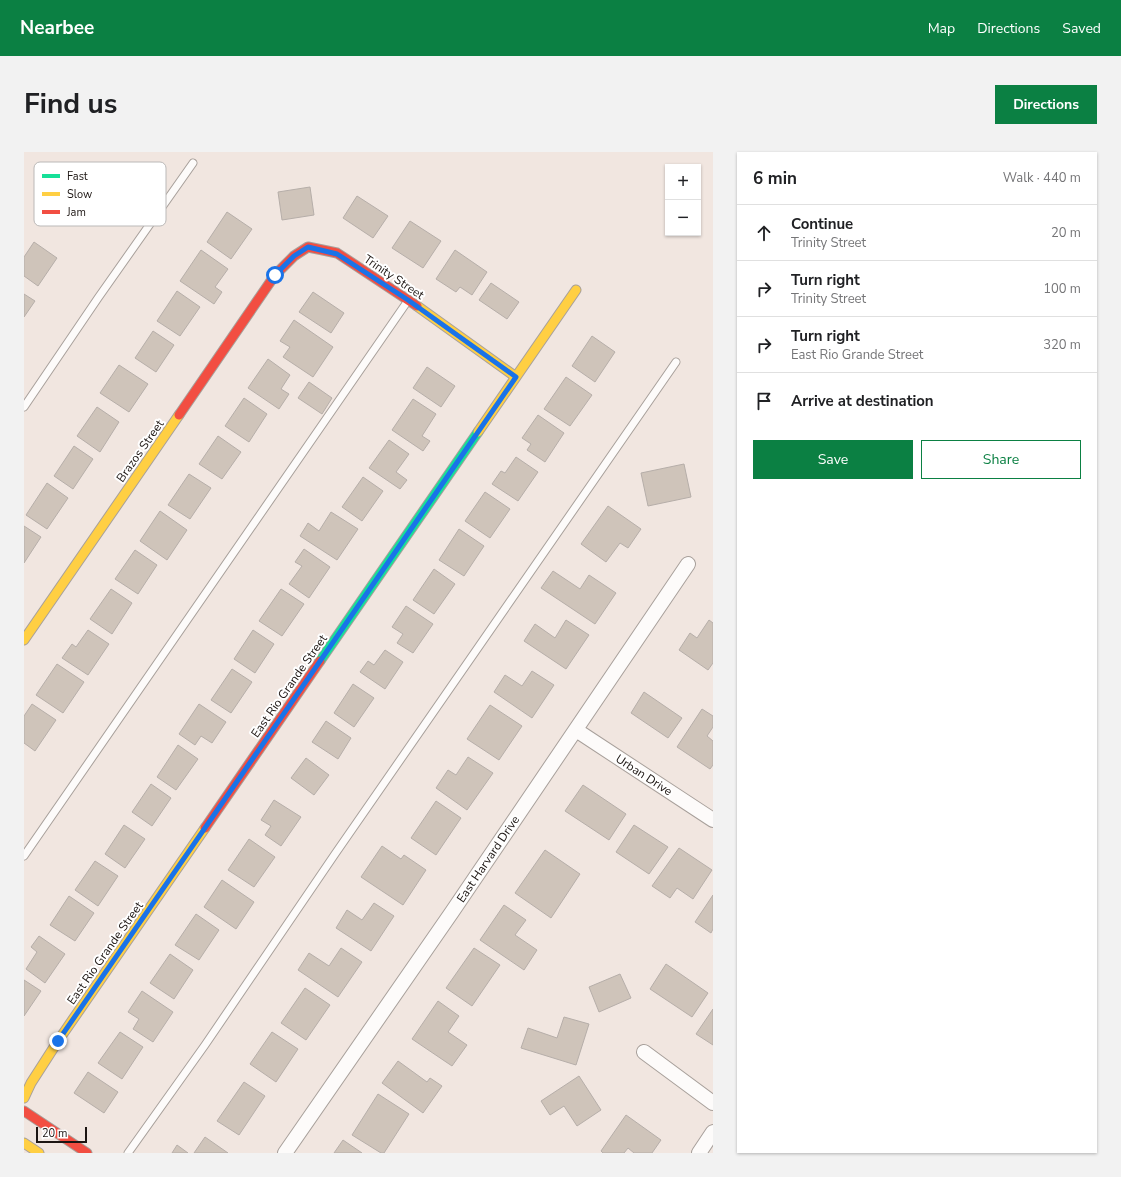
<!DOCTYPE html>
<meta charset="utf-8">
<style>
:root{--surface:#fff;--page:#f2f2f2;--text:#202124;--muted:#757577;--line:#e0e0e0;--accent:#0b8043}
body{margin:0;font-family:"Nunito Sans",sans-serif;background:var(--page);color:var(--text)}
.controls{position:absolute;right:12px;top:12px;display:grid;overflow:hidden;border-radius:0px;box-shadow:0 1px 3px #0004}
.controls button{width:36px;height:36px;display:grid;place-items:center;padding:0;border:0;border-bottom:1px solid var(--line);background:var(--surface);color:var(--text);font:20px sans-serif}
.scale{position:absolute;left:12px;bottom:10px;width:51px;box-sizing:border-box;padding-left:4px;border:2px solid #1c1512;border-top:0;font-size:11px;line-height:14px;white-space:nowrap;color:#1c1512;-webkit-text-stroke:3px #fff;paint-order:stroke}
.stop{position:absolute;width:12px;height:12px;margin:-9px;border:3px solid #1a73e8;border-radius:50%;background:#fff}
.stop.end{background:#1a73e8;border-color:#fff;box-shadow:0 1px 4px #0008}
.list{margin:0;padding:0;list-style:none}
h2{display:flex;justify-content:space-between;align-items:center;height:52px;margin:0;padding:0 16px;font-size:17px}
h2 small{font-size:13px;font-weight:400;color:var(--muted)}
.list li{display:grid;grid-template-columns:26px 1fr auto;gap:12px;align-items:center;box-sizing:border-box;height:56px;padding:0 16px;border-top:1px solid var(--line)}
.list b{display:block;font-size:15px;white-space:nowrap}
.list p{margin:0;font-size:13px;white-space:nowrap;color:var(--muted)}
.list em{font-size:13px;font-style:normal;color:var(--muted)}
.actions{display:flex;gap:8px;padding:12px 16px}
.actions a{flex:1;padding:9px 0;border:1px solid var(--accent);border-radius:0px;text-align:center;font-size:14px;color:var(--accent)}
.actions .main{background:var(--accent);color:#fff}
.icon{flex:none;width:22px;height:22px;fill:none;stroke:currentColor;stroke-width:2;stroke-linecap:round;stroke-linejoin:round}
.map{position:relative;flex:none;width:689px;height:1001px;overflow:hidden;border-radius:0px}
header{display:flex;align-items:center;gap:24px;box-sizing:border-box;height:56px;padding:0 20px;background:var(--accent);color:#fff}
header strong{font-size:19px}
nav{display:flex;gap:22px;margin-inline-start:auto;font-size:14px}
.intro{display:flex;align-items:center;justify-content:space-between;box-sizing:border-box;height:96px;padding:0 24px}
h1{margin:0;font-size:28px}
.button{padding:10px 18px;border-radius:0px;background:var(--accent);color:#fff;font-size:14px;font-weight:700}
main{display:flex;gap:24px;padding:0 24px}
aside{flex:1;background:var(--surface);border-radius:0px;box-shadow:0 1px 3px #0004}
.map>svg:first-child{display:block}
.building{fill:#cfc4ba;stroke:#b6aea9}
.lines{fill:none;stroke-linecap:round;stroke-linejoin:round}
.lane-casing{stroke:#a8a09b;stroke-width:9}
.street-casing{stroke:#a8a09b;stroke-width:16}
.fast-casing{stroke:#a8a09b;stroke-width:11}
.slow-casing{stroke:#a8a09b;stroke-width:11}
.jam-casing{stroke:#a8a09b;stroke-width:11}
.lane{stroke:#fdfbfa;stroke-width:7}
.street{stroke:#fdfbfa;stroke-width:14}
.fast{stroke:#16e098;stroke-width:9}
.slow{stroke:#ffcf43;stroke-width:9}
.jam{stroke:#f24e42;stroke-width:9}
.route{stroke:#1a73e8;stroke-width:5}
.labels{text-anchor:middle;stroke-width:4;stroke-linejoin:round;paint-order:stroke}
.street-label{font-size:12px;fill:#1c1512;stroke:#fff}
.key{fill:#fff;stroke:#bbb9b8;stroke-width:1}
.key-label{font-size:11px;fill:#1c1512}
</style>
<header>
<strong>Nearbee</strong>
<nav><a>Map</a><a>Directions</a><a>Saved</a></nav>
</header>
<div class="intro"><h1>Find us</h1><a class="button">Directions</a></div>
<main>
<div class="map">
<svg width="689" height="1001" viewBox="0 0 689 1001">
<rect width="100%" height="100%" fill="#f1e6e0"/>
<path class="building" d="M286,35L290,63L258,68L254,40Z
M333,44L364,64L349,86L319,66Z
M203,60L228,77L207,107L183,90Z
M386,69L417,89L399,116L368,96Z
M10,90L33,106L14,134L0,124V105Z
M177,98L204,117L191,135L198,140L190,152L156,129Z
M431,98L463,120L448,143L436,135L432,140L412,127Z
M467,131L495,150L483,167L455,148Z
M153,139L176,155L156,184L133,169Z
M289,140L320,161L307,181L275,160Z
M0,142L11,149L0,165Z
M270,168L309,195L289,225L259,205L266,195L256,189Z
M129,179L150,193L132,220L111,206Z
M568,184L591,200L571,230L548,214Z
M244,207L266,223L257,237L265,242L255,257L224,236Z
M95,213L124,232L105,260L76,241Z
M403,215L431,234L417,255L389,236Z
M542,225L568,243L546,274L520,257Z
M285,230L308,246L298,262L274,246Z
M220,246L243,262L225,290L201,274Z
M389,247L412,262L398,284L406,289L399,299L368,278Z
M73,255L95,270L76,300L53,284Z
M514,263L540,281L521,310L503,298L507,292L498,286Z
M194,284L217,300L198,327L175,312Z
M365,288L385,302L372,320L383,328L376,337L345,316Z
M50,294L69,307L49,337L30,324Z
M492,305L514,320L494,349L468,332L477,319L481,321Z
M660,312L667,345L624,354L617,321Z
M165,322L187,336L166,367L144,353Z
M339,325L359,339L338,369L318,355Z
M23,331L44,346L23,377L2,363Z
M461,340L486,357L466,386L441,369Z
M584,354L617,377L604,396L596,391L582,410L557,392Z
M136,359L163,378L143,408L116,389Z
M307,360L334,377L313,408L276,384L284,371L295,379Z
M0,374L17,385L0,411Z
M435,377L460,394L440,424L415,408Z
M280,397L306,415L285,446L265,432L278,414L271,410Z
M111,398L133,413L114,442L91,427Z
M410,417L431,432L410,462L389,448Z
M529,419L556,437L565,423L592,441L571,472L517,436Z
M87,437L108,451L88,482L66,467Z
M257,437L280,452L258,484L235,469Z
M382,454L409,472L389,501L373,491L379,482L368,475Z
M542,468L565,483L542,517L500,489L511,472L531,486Z
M685,468L689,471V511L684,518L655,498L666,481L673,486Z
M64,478L85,492L64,523L38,506L48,492L52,495Z
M229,478L250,492L231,521L210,507Z
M361,498L379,510L361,537L336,520L344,509L350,513Z
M33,512L60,530L39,561L12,543Z
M208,517L228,530L207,561L187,548Z
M508,519L530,533L508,566L470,540L481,523L498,534Z
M329,532L350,546L330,575L310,561Z
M620,540L658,566L644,586L607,561Z
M8,552L32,568L11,599L0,591V564Z
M175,552L202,570L188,591L177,584L171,593L155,582Z
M466,553L498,574L475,608L443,587Z
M678,557L689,564V575L683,584L689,589V613L686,617L653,595Z
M302,569L327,586L314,607L288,590Z
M154,593L174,607L152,638L133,625Z
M444,605L469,621L443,658L412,636L424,618L432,623Z
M282,606L305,623L290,643L267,626Z
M127,632L147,646L128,674L108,660Z
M559,633L602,662L585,688L541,659Z
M250,648L277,665L257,694L241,683L247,674L237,668Z
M412,649L437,666L412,703L387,686Z
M100,673L121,687L101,716L81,702Z
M610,673L644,695L625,722L592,700Z
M225,687L251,705L230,735L204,718Z
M358,694L377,707L380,703L402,718L379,753L337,725Z
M655,696L688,718L669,747L653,736L646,746L628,734Z
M521,698L556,722L527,766L491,741Z
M71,709L94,724L74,754L51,738Z
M198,728L230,750L212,777L180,755Z
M689,743V777L687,781L671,770Z
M45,744L70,761L51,789L26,773Z
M350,751L370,764L347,799L312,776L323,758L338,768Z
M480,753L502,768L491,783L513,798L500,818L456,788Z
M172,762L195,778L175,808L151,793Z
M15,784L41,802L21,831L2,817L13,800L7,795Z
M317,796L338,810L314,845L274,818L285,801L305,814Z
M450,796L476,813L448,854L422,836Z
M146,802L169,818L150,847L126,831Z
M642,812L684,841L668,865L626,837Z
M596,822L607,846L575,860L565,835Z
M0,828L17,839L0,864Z
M281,836L306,853L282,888L257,871Z
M118,839L149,860L129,890L109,877L115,867L104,860Z
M414,849L435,864L424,880L443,893L428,914L388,887Z
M689,857V893L672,882Z
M540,865L565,872L552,913L497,896L504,876L533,886Z
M96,880L119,895L98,927L74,911Z
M248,880L274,897L252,930L226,912Z
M374,909L403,930L406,926L418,934L399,961L358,931Z
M64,920L94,940L80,961L50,941Z
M555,924L577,958L553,974L540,954L526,963L517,949Z
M220,930L241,944L215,983L193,969Z
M354,942L385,962L360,1001H357L328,983Z
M602,963L637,988L628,1001H610L604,996L600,1001H579L577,999Z
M181,985L204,1001H170Z
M319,988L338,1001H310Z
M153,993L164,1001H148Z"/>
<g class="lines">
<defs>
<path id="lane" d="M0,255L74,146L169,11
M0,704L383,150
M104,1001L181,893L311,702L652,210"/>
<path id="street" d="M552,578L689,668
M620,900L689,951
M261,1001L428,760L664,412
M675,1001L689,980"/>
<path id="fast" d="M296,509L454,280"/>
<path id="slow" d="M393,154L492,225
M454,280L552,138
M0,488L155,263
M0,946L7,931L34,889L181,676
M0,991L15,1001"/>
<path id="jam" d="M155,263L251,123L270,104L284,95L313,101L393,154
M181,676L296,509
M0,959L63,1001"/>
</defs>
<use href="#lane" class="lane-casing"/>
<use href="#street" class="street-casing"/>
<use href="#fast" class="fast-casing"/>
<use href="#slow" class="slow-casing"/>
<use href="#jam" class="jam-casing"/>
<use href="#lane" class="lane"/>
<use href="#street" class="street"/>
<use href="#fast" class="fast"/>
<use href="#slow" class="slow"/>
<use href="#jam" class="jam"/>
</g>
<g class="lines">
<path class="route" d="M34,889L492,225L384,148L313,102L284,95L270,104L251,123"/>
</g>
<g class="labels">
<g class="street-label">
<text transform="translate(370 125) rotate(34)" y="4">Trinity Street</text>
<text transform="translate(116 299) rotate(-55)" y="4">Brazos Street</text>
<text transform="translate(265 534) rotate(-55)" y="4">East Rio Grande Street</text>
<text transform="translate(620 623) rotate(33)" y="4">Urban Drive</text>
<text transform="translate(464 707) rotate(-56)" y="4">East Harvard Drive</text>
<text transform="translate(81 801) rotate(-55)" y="4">East Rio Grande Street</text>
</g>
</g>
<rect x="10" y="10" width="132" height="64" rx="6" class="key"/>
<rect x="18" y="22" width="18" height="4" fill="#16e098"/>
<rect x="18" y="40" width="18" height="4" fill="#ffcf43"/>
<rect x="18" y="58" width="18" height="4" fill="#f24e42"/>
<g class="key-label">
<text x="43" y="28">Fast</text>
<text x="43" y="46">Slow</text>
<text x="43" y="64">Jam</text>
</g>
</svg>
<div class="controls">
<button>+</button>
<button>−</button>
</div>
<div class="scale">20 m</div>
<div class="stop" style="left:251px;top:123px"></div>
<div class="stop end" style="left:34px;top:889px"></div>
</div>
<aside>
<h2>6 min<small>Walk · 440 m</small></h2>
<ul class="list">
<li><svg class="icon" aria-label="ahead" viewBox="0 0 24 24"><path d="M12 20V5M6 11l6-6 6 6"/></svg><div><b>Continue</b><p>Trinity Street</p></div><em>20 m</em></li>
<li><svg class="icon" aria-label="right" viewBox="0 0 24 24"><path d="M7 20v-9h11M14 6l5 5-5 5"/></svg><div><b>Turn right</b><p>Trinity Street</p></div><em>100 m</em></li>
<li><svg class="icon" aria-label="right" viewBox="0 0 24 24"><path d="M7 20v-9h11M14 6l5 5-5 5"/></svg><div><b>Turn right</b><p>East Rio Grande Street</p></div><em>320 m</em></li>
<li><svg class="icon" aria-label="arrive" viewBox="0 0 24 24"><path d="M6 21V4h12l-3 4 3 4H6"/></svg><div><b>Arrive at destination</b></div></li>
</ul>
<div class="actions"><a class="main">Save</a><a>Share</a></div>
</aside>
</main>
